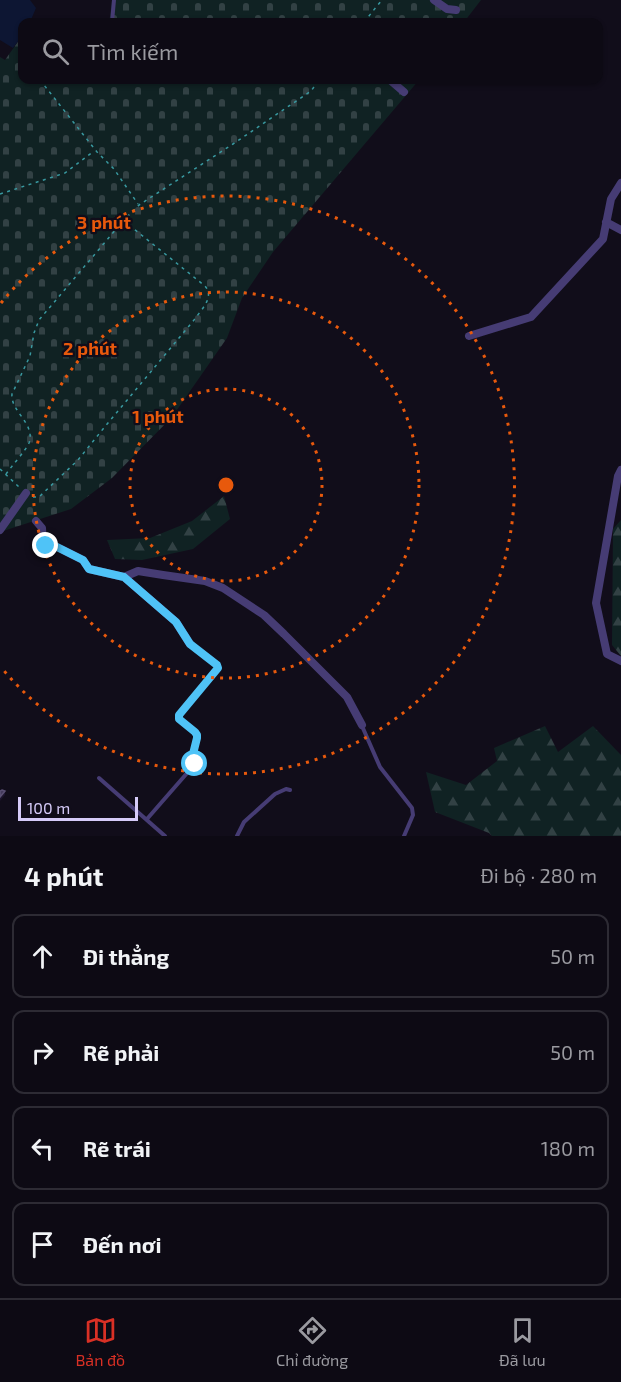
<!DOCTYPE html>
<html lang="vi">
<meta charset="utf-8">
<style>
:root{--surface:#0d0a14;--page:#1b1822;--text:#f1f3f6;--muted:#9a9aa0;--line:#2d2b34;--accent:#d93025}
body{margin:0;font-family:"Exo 2",sans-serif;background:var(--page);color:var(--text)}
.scale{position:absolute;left:18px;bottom:15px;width:120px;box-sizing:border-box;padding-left:6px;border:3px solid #d6cbf9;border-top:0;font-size:16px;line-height:21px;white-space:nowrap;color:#d6cbf9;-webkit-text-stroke:4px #110d1a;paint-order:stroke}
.stop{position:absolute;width:18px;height:18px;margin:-14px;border:4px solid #4fc3f7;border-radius:50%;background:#fff}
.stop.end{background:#4fc3f7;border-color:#fff;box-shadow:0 2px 6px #0008}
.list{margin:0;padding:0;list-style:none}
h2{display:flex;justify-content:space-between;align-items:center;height:78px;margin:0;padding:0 24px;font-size:26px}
h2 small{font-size:20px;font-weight:400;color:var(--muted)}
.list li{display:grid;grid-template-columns:39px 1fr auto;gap:18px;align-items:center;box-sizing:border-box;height:84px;margin:0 12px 12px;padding:0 12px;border:2px solid var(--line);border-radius:12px}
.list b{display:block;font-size:22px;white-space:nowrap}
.list em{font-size:20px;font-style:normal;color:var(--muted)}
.icon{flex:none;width:33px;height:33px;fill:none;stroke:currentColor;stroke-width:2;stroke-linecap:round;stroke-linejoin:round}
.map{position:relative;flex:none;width:621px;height:836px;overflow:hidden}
.search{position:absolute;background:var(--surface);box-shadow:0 2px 4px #0004;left:18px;right:18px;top:18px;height:66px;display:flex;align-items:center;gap:15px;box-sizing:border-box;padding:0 21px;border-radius:12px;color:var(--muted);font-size:22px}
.sheet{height:462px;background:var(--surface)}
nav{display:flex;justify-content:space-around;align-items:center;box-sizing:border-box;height:84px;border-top:2px solid var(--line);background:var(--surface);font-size:16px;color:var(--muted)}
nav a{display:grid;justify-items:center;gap:3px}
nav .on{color:var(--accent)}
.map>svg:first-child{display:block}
.forest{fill:url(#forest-firs)}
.cemetery{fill:url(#cemetery-stones)}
.water{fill:#0d1633}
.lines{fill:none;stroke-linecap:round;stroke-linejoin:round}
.path{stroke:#3999a0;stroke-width:1.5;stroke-dasharray:3 4.5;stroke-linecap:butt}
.service{stroke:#463c74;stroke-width:4}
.minor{stroke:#463c74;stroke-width:8}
.shaded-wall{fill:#1d152d}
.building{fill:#43395a;stroke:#5a5073;stroke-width:1.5}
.route{stroke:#4fc3f7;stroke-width:8}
.ring{fill:none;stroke:#e8590c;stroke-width:3;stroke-dasharray:3 6}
.centre{fill:#e8590c;stroke:#110d1a;stroke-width:3}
.ring-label{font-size:18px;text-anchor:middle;font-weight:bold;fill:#e8590c;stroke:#110d1a;stroke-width:4.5;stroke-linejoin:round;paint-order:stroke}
</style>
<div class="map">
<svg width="621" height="836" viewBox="0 0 621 836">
<defs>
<pattern id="forest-firs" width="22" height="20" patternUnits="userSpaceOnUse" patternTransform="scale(1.5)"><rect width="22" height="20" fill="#102223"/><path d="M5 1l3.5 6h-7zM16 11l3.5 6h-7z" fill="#324144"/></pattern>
<pattern id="cemetery-stones" width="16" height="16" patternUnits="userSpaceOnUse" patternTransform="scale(1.5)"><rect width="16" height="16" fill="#102223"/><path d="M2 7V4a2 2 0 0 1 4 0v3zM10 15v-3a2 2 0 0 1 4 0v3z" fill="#324144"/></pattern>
</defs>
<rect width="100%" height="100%" fill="#110d1a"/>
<path class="forest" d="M224,496L230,519L193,549L142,560L115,559L107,540L150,538L192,521Z
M621,520V656L612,645L613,529Z
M545,726L558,752L593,726L621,755V836H492L489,833L435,812L426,772L466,785L497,761L494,748Z"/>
<path class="cemetery" d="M112,0H481L464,22H108L110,17Z
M22,36V80H419L273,252L242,298L227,338L172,417L112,478L71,509L0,532V57L5,60Z"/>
<path class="water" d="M0,0H30L36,8L30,22H22V36L13,48L0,40Z"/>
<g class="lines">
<path class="path" d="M364,22L382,0
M40,80L97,152L114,169L138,204
M0,194L65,173L94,151
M0,469L19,487
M6,474C11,467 26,450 29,443C36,424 10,411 12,394L30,356L34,333L39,320L123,221L139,205L233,144L311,91L319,80
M33,497H39L78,460L103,429L194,320C201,310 215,297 205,286L124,221"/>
<path class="service" d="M112,22L114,0
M362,726L380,767L412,808L413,815L404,836
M99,778L165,836
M147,819L195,764L193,754L197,738V735L180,721L178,717L218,667L190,644
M237,836L244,822L275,794L286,789L290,790"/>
<path class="minor" d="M434,0L447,9L456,10
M390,80L404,92
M606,222L621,230
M469,336L531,317L603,239L611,199L621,183
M621,470L618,476L596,603L607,654L621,661
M36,521L42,528L43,542L47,547L55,546L83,560L89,569L124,577L138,571L163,575L205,581L223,588L264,615L284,634L347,697L362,725
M0,530L26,493
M124,577L176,622L190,644"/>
</g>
<path class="shaded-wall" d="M5,791V795L0,801V797Z"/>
<path class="building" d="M2,790L5,791L0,797V791Z"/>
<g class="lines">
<path class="route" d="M46,546H55L83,560L89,569L124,577L176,622L190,644L217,665L218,668L179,715V719L195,732L197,735V738L193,754L195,764"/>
</g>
<g class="ring">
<circle cx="226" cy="485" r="96"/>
<circle cx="226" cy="485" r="193"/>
<path d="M1 303A289 289 0 1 1 1 667"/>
</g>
<circle cx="226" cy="485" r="9" class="centre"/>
<g class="ring-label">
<text x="104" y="229">3 phút</text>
<text x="90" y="355">2 phút</text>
<text x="158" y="423">1 phút</text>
</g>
</svg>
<div class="scale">100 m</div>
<div class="stop" style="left:195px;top:764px"></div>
<div class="stop end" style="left:46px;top:546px"></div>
<div class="search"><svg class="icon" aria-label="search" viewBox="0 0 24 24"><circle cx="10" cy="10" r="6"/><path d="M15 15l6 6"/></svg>Tìm kiếm</div>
</div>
<section class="sheet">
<h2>4 phút<small>Đi bộ · 280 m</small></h2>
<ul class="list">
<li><svg class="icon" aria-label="ahead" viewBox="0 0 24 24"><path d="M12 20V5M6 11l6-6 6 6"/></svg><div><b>Đi thẳng</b></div><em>50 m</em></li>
<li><svg class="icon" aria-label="right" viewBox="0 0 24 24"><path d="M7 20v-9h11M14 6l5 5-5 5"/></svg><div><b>Rẽ phải</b></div><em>50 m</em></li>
<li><svg class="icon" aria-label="left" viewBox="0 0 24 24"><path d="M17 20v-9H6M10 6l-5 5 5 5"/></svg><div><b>Rẽ trái</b></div><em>180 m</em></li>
<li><svg class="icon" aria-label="arrive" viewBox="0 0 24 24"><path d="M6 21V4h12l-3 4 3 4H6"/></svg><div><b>Đến nơi</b></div></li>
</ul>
</section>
<nav>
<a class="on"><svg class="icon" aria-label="map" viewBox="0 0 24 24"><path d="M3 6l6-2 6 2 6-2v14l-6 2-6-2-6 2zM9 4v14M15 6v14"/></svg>Bản đồ</a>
<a><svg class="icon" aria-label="directions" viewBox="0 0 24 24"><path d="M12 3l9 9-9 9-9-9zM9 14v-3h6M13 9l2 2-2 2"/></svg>Chỉ đường</a>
<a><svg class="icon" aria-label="saved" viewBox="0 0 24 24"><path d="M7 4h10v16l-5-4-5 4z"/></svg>Đã lưu</a>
</nav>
